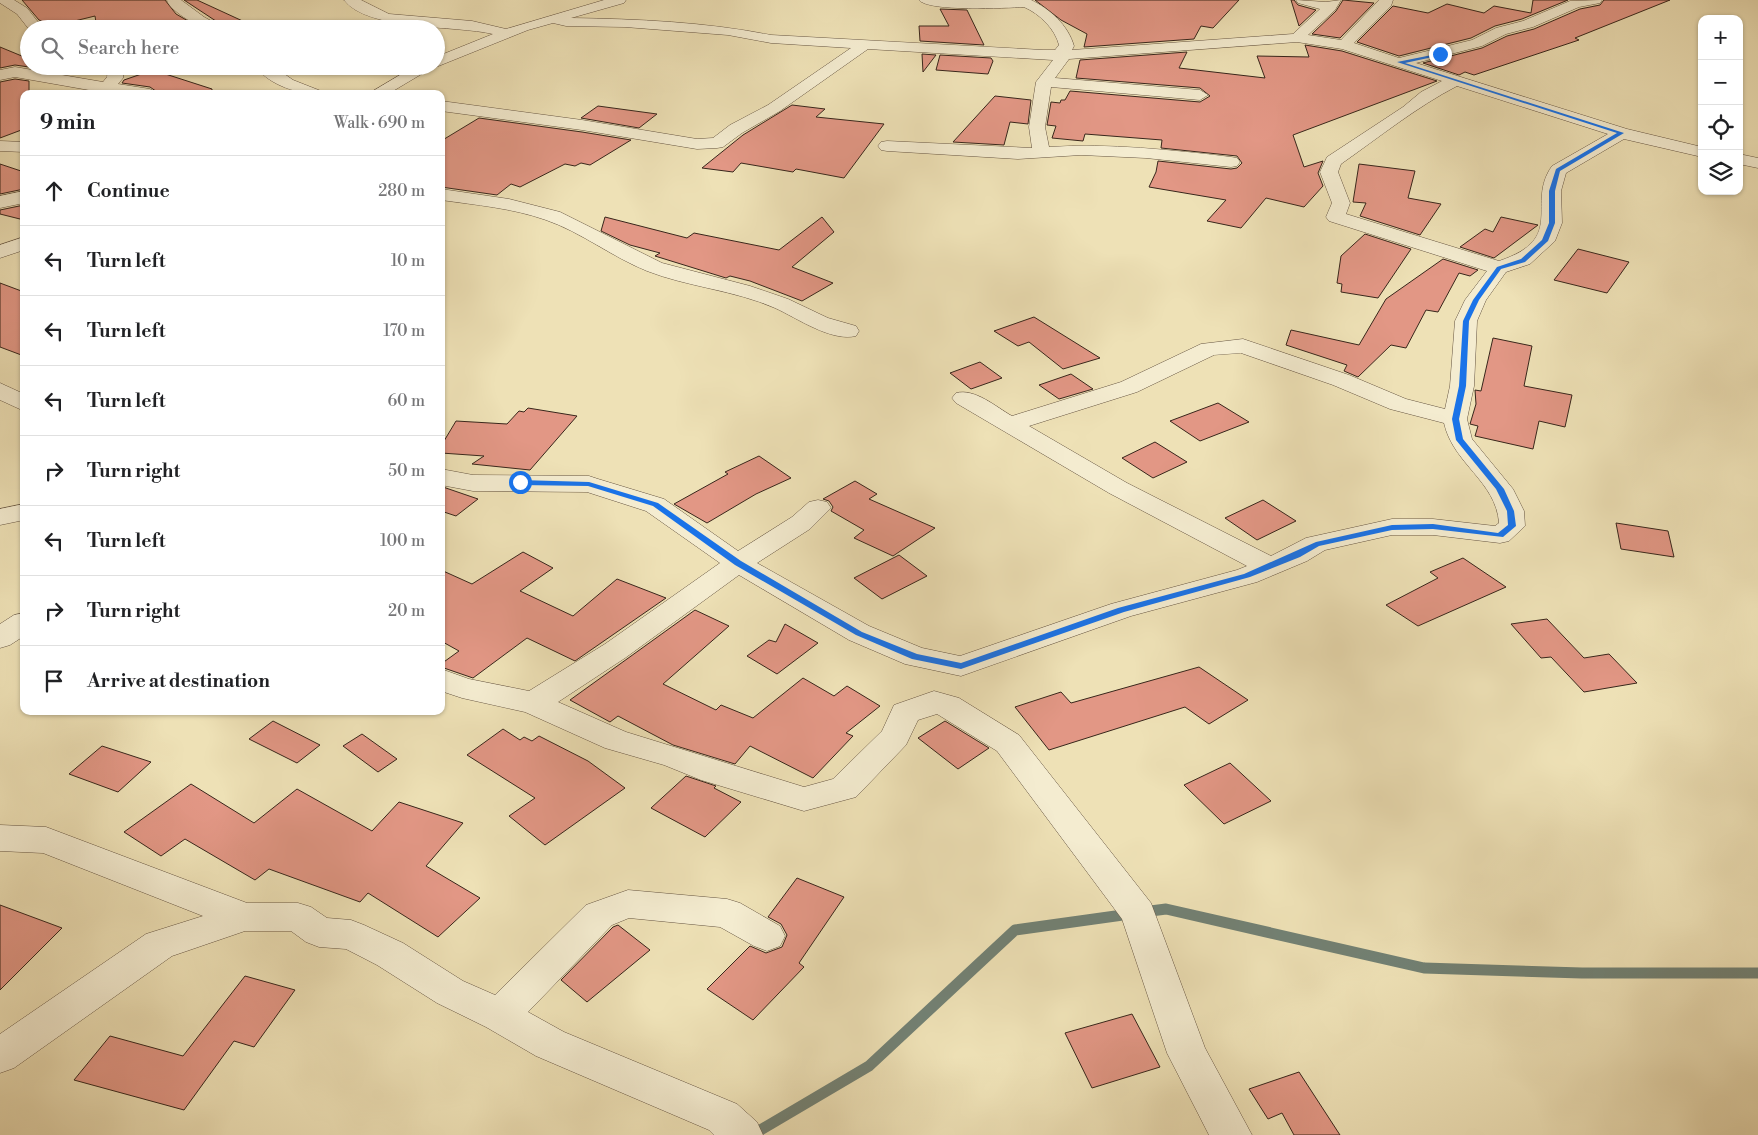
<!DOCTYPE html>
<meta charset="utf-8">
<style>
:root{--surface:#fff;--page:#f6f6f6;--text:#202124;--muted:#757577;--line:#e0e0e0}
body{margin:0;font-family:"Libre Bodoni",serif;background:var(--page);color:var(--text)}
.controls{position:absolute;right:15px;top:15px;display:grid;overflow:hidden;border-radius:10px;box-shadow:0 1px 4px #0004}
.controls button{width:45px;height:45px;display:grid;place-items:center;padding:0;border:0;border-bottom:1px solid var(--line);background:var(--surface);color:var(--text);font:25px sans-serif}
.stop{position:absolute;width:15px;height:15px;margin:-11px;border:4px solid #1a73e8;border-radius:50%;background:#fff}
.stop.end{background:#1a73e8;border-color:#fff;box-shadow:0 1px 5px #0008}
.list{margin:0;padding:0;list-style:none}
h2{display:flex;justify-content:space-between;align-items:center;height:65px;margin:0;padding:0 20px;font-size:21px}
h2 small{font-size:16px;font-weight:400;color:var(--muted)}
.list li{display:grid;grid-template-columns:32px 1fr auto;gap:15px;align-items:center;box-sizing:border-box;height:70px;padding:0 20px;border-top:1px solid var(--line)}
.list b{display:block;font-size:19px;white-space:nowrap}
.list em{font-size:16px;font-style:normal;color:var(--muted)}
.icon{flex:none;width:28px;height:28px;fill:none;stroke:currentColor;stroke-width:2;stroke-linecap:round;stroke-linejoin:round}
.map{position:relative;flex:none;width:1758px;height:1135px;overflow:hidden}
.search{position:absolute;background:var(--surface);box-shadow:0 1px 4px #0004;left:20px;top:20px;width:425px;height:55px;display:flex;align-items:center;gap:12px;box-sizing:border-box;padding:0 18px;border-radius:28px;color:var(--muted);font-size:19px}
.panel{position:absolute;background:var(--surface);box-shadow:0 1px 4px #0004;left:20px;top:90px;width:425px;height:625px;border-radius:10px}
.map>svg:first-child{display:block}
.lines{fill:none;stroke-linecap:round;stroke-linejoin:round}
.stream{stroke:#728174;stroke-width:11}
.building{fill:#e29785;stroke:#38261b}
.minor-casing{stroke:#665542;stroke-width:1}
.minor{fill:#f4ecd0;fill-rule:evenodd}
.route{fill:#1a73e8}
</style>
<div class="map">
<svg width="1758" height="1135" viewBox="0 0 1758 1135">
<rect width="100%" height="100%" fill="#eee1b6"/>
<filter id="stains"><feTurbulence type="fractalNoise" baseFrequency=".004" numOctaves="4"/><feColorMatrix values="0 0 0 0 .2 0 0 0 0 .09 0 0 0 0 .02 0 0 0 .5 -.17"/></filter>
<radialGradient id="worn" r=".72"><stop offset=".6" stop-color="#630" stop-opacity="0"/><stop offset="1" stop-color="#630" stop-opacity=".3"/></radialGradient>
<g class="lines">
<path class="stream" d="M1143,912L1166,909L1424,968L1582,973H1758
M752,1135L869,1066L1015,930L1130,914"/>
</g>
<path class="building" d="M22,0H165L176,14L202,29H97L95,16L54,26L39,20Z
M184,0H197L260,29H228Z
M1035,0H1239L1213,28L1201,26L1194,39L1084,47L1087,34L1061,20Z
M1291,0H1294L1298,5L1316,10L1299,26Z
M1343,0L1374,3L1340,38L1312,34L1336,11Z
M1533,0H1568L1522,19L1495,26L1471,38L1399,56L1357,42L1393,6L1428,13L1447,4L1484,13L1494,6L1531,13Z
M1604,0H1670L1575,38L1579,40L1474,75L1465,72L1459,75L1423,63L1482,48L1507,36L1534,29L1580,9L1600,5Z
M940,9L967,10L984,45L920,41L919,26H949Z
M1305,45L1342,51L1437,81L1293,135L1304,167L1323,161L1318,173L1323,186L1304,207L1266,198L1241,228L1207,221L1226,200L1149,187L1156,172L1158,161L1231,169L1237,168L1242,163L1237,156L1161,148L1162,140L1085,134L1083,141L1052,138L1056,126L1047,125L1051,102L1060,103L1061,100H1065L1070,91L1200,102L1210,96L1200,88L1076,78L1080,60L1187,52L1179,68L1265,78L1257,56L1309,57Z
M0,47L29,59V67L15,65L0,68Z
M922,54L936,55L923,72Z
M940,55L991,58L993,61L988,74L936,70Z
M153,70L212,89V94H160L150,87L122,83L124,80Z
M15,79L29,81V94H24V129L0,138V82Z
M995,96L1031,100L1028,124L1010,122L1004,145L953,142Z
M792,105L825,109L816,117L884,124L844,178L796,169L793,172L741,163L733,172L702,168L743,135Z
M598,106L657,114L639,128L581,118Z
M479,118L582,132L631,140L590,165L581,163L575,166L565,164L520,187L511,184L497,195L441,187V141Z
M0,164L24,172V189L0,194Z
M1359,164L1415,171L1408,198L1441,204L1420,235L1360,216L1366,203L1353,202Z
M24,205V220L0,214V210Z
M605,217L687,238L694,233L779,250L822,217L834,232L792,267L833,283L802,301L750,281L730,276L726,278L655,256L660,253L630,245L601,231Z
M1501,217L1538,225L1494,258L1460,247L1485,229L1493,232Z
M1365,234L1411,249L1378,298L1341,292L1342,284L1337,283L1341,256Z
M1578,249L1629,262L1607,293L1554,280Z
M1443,259L1478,270L1470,276L1459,273L1438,312L1426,310L1406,348L1391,345L1358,377L1344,371L1347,365L1286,345L1291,330L1359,345L1386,299Z
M0,283L24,292V356L0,347Z
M1034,317L1100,358L1063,369L1029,342L1018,346L994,331Z
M1493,338L1532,346L1524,386L1572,395L1565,427L1539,421L1533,449L1475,436L1478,426L1470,424L1476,404L1475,390L1481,391Z
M980,362L1002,378L971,389L950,373Z
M1071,374L1093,389L1059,399L1039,385Z
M1218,403L1249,422L1200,441L1170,421Z
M528,408L577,416L530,470L472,464L484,456L441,453V446L456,421L507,424L519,411L524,412Z
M1155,442L1187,462L1153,478L1122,458Z
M759,456L791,478L756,494L707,523L674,504L728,474L725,472Z
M855,481L877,494L869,499L935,528L893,556L854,538L864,530L831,511L833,507L829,501L823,499Z
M441,487H443L478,499L456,516L441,511Z
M1263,500L1296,521L1257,540L1225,518Z
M1616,523L1668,531L1674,557L1621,549Z
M523,552L553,568L520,591L573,616L617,579L666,598L575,661L527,638L473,678L441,667V664L459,651L441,641V570L472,584Z
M899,555L927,576L882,599L854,578Z
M1463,558L1506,587L1418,626L1386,605L1438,578L1430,572Z
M695,610L729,626L663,684L716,710L721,705L753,718L803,678L834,696L847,686L880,706L846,733L853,736L813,778L750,746L735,764L673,745L618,716L610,722L570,700Z
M1547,619L1584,658L1609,654L1637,683L1584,692L1551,657L1541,658L1511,624Z
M785,624L818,643L777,674L747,656L769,640L776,642Z
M1199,667L1248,700L1209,724L1185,707L1049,750L1015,707L1061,692L1071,703Z
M273,721L320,745L297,763L249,739Z
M945,721L989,748L958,769L918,738Z
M503,729L520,740L524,737L532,741L539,736L588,761L625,788L545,845L509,816L535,798L467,755Z
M362,734L397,759L378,772L343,746Z
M102,746L151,762L118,792L69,774Z
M1230,763L1271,801L1224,824L1184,785Z
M686,776L716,786L714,788L741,802L705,837L651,808Z
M191,784L254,823L297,789L372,831L399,802L463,823L426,866L480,898L438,937L368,893L360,902L269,869L255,880L185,839L161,856L124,832Z
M797,878L844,897L799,963L804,967L753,1020L707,989L750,946L766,953L782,947L787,935L781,924L768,917Z
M0,905L62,928L0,990Z
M618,925L650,950L587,1002L561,980L613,927Z
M245,976L295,990L254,1047L234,1041L184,1110L74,1080L110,1036L183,1056Z
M1132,1014L1160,1067L1092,1088L1065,1033Z
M1299,1072L1340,1135H1294L1282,1113L1268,1119L1249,1089Z"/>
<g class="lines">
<defs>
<path id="minor" d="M0,0H14L27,8L38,22L52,26L54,29L28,28L17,14L0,3Z
M167,0H181L204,17L226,29C220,29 212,30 206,28C196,26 168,9 167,0Z
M344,0H361L389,14L472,21L506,29L604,0H626L624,3L571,18C638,19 705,22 771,35L1043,50H1055L1059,45C1055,29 1040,14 1024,7C1006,8 929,12 919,0H1031C1050,9 1068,25 1074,46L1072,50L1293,34L1320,9L1298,3L1296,0L1326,2L1341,0L1335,10L1308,35L1341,40L1379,0H1393L1391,6L1354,43L1399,58L1472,40L1496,28L1523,21L1570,1L1602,0L1600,3L1579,7L1533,27L1506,34L1482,46L1416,63L1627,129L1702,147V157L1624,139L1566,173L1561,191L1562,223L1555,241L1530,264L1506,272L1486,300L1477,321L1474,386L1467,419L1472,439L1513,489L1524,511L1525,526L1509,541L1500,543L1433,535H1392L1325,550L1307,561L1257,582L1131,616L961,676L905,664L849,640L739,575L625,658L558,702L626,732L804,787L833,779L882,731L894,705L934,691L959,698L1019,735L1151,903L1205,1048L1252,1135H1209L1167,1053L1122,919L997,751L937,714L918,720L906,745L856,797L804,811L701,780L664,765L605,748L525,712L462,698L441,691V669L469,679L529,691L605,644L720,563L646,511L587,492L473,491L441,485V469L473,475L589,476L598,479L664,499L738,551L792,517L809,502L818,500L827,502L831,508L810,529L757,563L869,626L922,648L960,656L1111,604L1237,570L1247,566L1109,493L956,403L952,398L956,393C975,388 996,407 1012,416L1121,382L1201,344L1243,339L1349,375L1406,399L1445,409L1450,386L1455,321L1465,300L1487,271L1329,221L1326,217L1332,203L1320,172L1327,157L1403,107L1421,92L1442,81L1342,49L1297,42L1069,59L1055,78L1200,90L1208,95L1200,100L1051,87L1045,127L1049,147C1110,143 1171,150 1231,157L1237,158L1240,162L1237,166L1231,167L1146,158L1081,155L1018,159L887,151L881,150L878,146L881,142L887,141L1032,148L1029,127L1036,82L1053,60L868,49L780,111L742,133L723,147L717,148L697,149L582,130L441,111V101L582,120L697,139L713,138L730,125L768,105L851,48L771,43L728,35L625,27L566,26L553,23L528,30L436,67V57L493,34C455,25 367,31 344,0ZM1457,86L1608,134L1552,166C1525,204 1568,238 1499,261L1346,214L1350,203L1338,172L1341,164C1378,138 1418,106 1457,86ZM1241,353L1333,385L1390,409L1444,423C1453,464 1496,481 1499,523L1495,526L1433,519H1392L1306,538L1271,556L1127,483L1029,426L1137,392L1214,355Z
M108,66H124L123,78L118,84L150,89L158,94L106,93L15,77L0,80V70L15,67L103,82L107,77Z
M255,66H273L293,80L321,91L323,94C299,94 271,87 255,66Z
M415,66H435L388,94H368Z
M0,141L24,142V152L0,151Z
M1739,154L1758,158V168L1739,164Z
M441,189L509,199L560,212L662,263L750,286L788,299L828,318L856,326L859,331L856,336C831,342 797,318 775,308C734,290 688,287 647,271C612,257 581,232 546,220C512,208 476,205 441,200Z
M24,191V203L0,208V196Z
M24,237V250L0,258V245Z
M0,383L24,394V411L0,400Z
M24,504V520L0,525V509Z
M24,613V636L10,645L0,648V624L14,615Z
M0,825L46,827L247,903H298L311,907L327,918L351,920L364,925L403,943L463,981L495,995L586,905L628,890L727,899L740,903L780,926L785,936L780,946L767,951L754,946L720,927L629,918L612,925L528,1012L564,1032L737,1104L757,1122L763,1135H714L709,1130L536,1056L486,1027L437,1003L377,965L346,949L319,947L306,942L291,931H245L172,956L14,1068L0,1073V1034L146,934L203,916L43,853L0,851Z"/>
</defs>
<use href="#minor" class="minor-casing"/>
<use href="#minor" class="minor"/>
</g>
<path class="route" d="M1442,53V55L1405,63L1624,133L1560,171L1555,191V223L1548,241L1525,262L1501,269L1479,300L1469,321L1466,386L1459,419L1463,439L1504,489L1514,511L1516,526L1503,537L1433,529L1392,530L1319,546L1300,557L1250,577L1124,612L961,669L912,659L856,635L735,565L653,506L588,486L520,485L516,482L520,480L589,482L658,503L741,561L862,632L917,654L961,663L1118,608L1244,574L1316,542L1392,525L1433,524L1498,533L1508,525L1507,511L1496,489L1456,440L1452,419L1459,386L1463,321L1473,300L1497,267L1521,259L1542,240L1549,223V191L1556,169L1617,133L1397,62Z"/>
<rect width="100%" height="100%" filter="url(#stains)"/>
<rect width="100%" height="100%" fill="url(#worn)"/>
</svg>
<div class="controls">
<button>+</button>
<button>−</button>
<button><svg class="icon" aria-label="locate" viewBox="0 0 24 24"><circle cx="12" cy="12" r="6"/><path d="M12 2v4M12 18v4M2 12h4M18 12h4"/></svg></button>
<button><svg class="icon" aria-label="layers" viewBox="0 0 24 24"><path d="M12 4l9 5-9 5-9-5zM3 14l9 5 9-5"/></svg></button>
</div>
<div class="stop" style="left:520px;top:482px"></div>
<div class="stop end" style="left:1440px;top:54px"></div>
<div class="search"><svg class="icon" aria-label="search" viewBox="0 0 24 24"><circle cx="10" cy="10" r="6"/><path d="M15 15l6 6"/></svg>Search here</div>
<section class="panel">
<h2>9 min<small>Walk · 690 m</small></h2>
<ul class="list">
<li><svg class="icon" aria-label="ahead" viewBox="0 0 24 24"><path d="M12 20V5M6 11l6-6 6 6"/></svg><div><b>Continue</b></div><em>280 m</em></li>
<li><svg class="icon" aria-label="left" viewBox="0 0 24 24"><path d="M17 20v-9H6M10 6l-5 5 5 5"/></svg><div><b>Turn left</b></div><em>10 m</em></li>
<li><svg class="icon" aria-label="left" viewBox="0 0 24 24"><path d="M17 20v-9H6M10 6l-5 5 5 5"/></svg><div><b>Turn left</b></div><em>170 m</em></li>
<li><svg class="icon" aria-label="left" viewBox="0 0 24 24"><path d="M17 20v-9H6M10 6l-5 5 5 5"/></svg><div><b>Turn left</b></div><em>60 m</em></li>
<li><svg class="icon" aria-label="right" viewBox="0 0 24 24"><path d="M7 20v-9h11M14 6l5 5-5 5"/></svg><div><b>Turn right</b></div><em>50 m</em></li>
<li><svg class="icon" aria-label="left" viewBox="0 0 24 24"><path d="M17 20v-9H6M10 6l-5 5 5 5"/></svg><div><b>Turn left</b></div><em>100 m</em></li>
<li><svg class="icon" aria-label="right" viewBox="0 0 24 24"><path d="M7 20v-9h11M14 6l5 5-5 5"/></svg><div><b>Turn right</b></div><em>20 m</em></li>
<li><svg class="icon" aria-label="arrive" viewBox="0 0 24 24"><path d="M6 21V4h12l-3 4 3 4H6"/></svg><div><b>Arrive at destination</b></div></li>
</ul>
</section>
</div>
